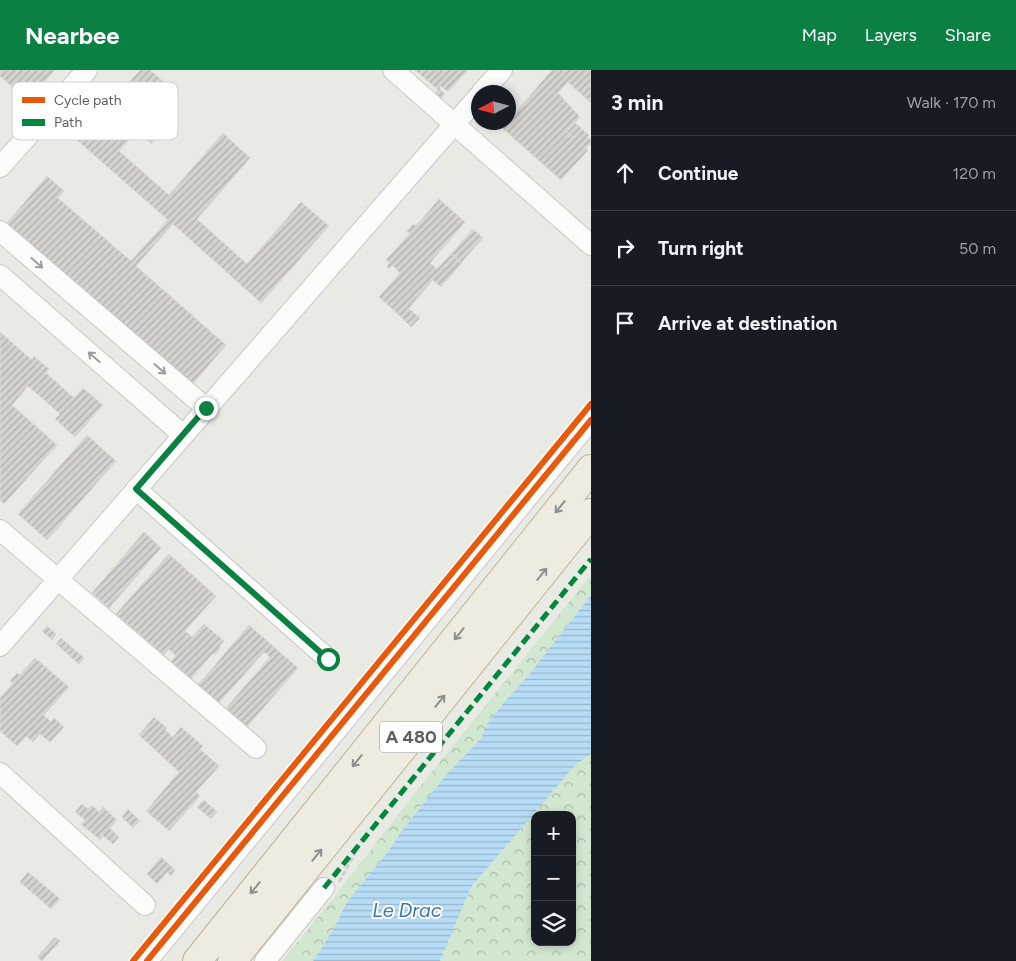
<!DOCTYPE html>
<meta charset="utf-8">
<style>
:root{--surface:#171b24;--page:#242831;--text:#f1f3f6;--muted:#9ea1a6;--line:#363941;--accent:#0b8043}
body{margin:0;font-family:Figtree,sans-serif;background:var(--page);color:var(--text)}
.controls{position:absolute;right:15px;bottom:15px;display:grid;overflow:hidden;border-radius:10px;box-shadow:0 2px 8px #0003}
.controls button{width:45px;height:45px;display:grid;place-items:center;padding:0;border:0;border-bottom:1px solid var(--line);background:var(--surface);color:var(--text);font:25px sans-serif}
.compass{position:absolute;left:471px;top:15px;width:45px;height:45px;border-radius:50%;background:var(--surface);box-shadow:0 2px 8px #0003;rotate:264deg}
.stop{position:absolute;width:15px;height:15px;margin:-11px;border:4px solid #0b8043;border-radius:50%;background:#fff}
.stop.end{background:#0b8043;border-color:#fff;box-shadow:0 1px 5px #0008}
.list{margin:0;padding:0;list-style:none}
h2{display:flex;justify-content:space-between;align-items:center;height:65px;margin:0;padding:0 20px;font-size:21px}
h2 small{font-size:16px;font-weight:400;color:var(--muted)}
.list li{display:grid;grid-template-columns:32px 1fr auto;gap:15px;align-items:center;box-sizing:border-box;height:75px;padding:0 20px;border-top:1px solid var(--line)}
.list b{display:block;font-size:19px;white-space:nowrap}
.list em{font-size:16px;font-style:normal;color:var(--muted)}
.icon{flex:none;width:28px;height:28px;fill:none;stroke:currentColor;stroke-width:2;stroke-linecap:round;stroke-linejoin:round}
.map{position:relative;flex:none;width:591px;height:891px;overflow:hidden}
header{display:flex;align-items:center;gap:30px;box-sizing:border-box;height:70px;padding:0 25px;background:var(--accent);color:#fff}
header strong{font-size:24px}
nav{display:flex;gap:28px;margin-inline-start:auto;font-size:18px}
main{display:flex}
aside{flex:1;background:var(--surface)}
.map>svg:first-child{display:block}
.forest{fill:url(#forest-crowns);fill-rule:evenodd}
.water{fill:url(#water-rules)}
.building{fill:url(#building-hatch);stroke:#dad9d4}
.lines{fill:none;stroke-linecap:round;stroke-linejoin:round}
.minor-casing{stroke:#c7c8c7;stroke-width:22}
.highway-casing{stroke:#c2b492;stroke-width:30}
.path{stroke:#c8ccca;stroke-width:2.5;stroke-dasharray:5 2.5;stroke-linecap:butt}
.minor{stroke:#fcfcfb;stroke-width:20}
.highway{stroke:#eeebe1;stroke-width:28}
.quiet{stroke:#00873e;stroke-width:5;stroke-dasharray:10 5;stroke-linecap:butt}
.cycleway-casing{stroke:#fff;stroke-width:9}
.cycleway{stroke:#e8590c;stroke-width:6}
.oneway{stroke:#9b9da0}
.oneway2{stroke:#8e8f8f}
.route{stroke:#0b8043;stroke-width:6}
.labels{text-anchor:middle;stroke-width:4;stroke-linejoin:round;paint-order:stroke}
.shield{fill:#fff;stroke:#8c8e92;stroke-width:1}
.shield-label{font-size:18px;font-weight:bold;fill:#5b5e63}
.water-label{font-size:20px;font-style:italic;fill:#3f76b0;stroke:#fff}
.key{fill:#fff;stroke:#cecfd0;stroke-width:1}
.key-label{font-size:14px;fill:#5b5e63}
</style>
<header>
<strong>Nearbee</strong>
<nav><a>Map</a><a>Layers</a><a>Share</a></nav>
</header>
<main>
<div class="map">
<svg width="591" height="891" viewBox="0 0 591 891">
<defs>
<pattern id="forest-crowns" width="20" height="18" patternUnits="userSpaceOnUse" patternTransform="scale(1.25)"><rect width="20" height="18" fill="#d2e7d0"/><path d="M2 6a3 3 0 1 1 6 0M12 15a3 3 0 1 1 6 0" fill="none" stroke="#adbeac"/></pattern>
<pattern id="water-rules" width="6" height="5" patternUnits="userSpaceOnUse" patternTransform="scale(1.25)"><rect width="6" height="5" fill="#b7dcf6"/><path d="M0 2.5h6" fill="none" stroke="#98b6cb"/></pattern>
<pattern id="building-hatch" width="6" height="6" patternUnits="userSpaceOnUse" patternTransform="scale(1.25)"><rect width="6" height="6" fill="#d4d3d0"/><path d="M-1 1l2-2M0 6l6-6M5 7l2-2" fill="none" stroke="#afaeac"/></pattern>
</defs>
<rect width="100%" height="100%" fill="#eaeae5"/>
<path class="forest" d="M591,505V525L528,606L506,630L488,653L481,668L447,704L404,758L387,783L347,832L334,858L313,891H282L331,831L426,709Z
M591,684V891H440L471,817L576,693ZM535,745H572V872H535Z"/>
<path class="water" d="M591,525V684L576,694L471,817L440,891H313L334,858L347,832L387,783L404,758L447,704L481,668L488,653L506,630L528,606Z"/>
<path class="building" d="M0,0H55L28,31L0,6Z
M140,0H150L173,20L119,81L169,125L223,63L250,88L197,149L247,194L301,132L329,156L261,233L173,154L136,196L226,275L191,316L6,154L47,106L64,121L58,128L131,191L168,150L70,64L82,49L90,57Z
M415,0H468L448,22L441,16L439,18L445,24L438,32L433,26L438,20Z
M552,0H591V33L568,12L558,23L580,47L567,62L574,68L582,59L589,65L587,67L591,70V74L586,78L588,80L561,110L502,58Z
M575,53L582,59L574,68L567,62Z
M150,60L157,66L151,74L144,67Z
M439,129L465,152L430,193L437,199L451,184L462,193L441,217L433,210L401,247L379,227L400,203L392,195L389,199L387,196L390,193L386,190L410,163L407,161L413,154L416,156Z
M473,159L483,168L461,193L451,184Z
M408,238L420,248L411,257L401,247Z
M0,262L32,290L34,286L49,299L46,303L74,328L83,318L103,335L75,367L55,349L60,344L28,316L12,335L57,375L4,434L0,430Z
M87,365L116,391L47,470L18,444Z
M144,462L161,478L109,538L92,523Z
M169,484L216,526L185,561L192,567L204,554L224,571L219,577L220,579L216,584L213,583L191,609L171,591L176,586L169,579L164,585L116,544Z
M249,555L298,598L246,658L225,639L270,587L264,582L218,634L198,615Z
M47,556L56,564L52,570L42,561Z
M61,568L84,588L79,594L56,574Z
M35,588L69,617L44,645L51,652L54,648L64,657L50,672L40,664L33,672L26,666L17,676L0,661V628L13,613L10,611L17,603L20,605Z
M154,647L167,658L165,660L173,667L181,657L203,676L200,679L219,696L196,722L200,726L169,761L146,741L179,702L139,665Z
M204,730L217,742L211,749L197,737Z
M82,734L88,739L92,735L99,742L103,737L117,750L110,758L119,767L113,774L103,766L100,770L81,754L85,750L75,742Z
M128,739L140,751L133,758L122,747Z
M161,787L175,800L171,806L167,802L157,814L147,804Z
M28,802L60,829L51,839L20,812Z
M55,867L60,871L42,891L37,887Z"/>
<g class="lines">
<defs>
<path id="minor" d="M393,0L591,175
M482,22L502,0
M0,97L87,0
M0,161L206,338
M0,205L183,365
M136,419L328,589
M0,460L256,678
M0,576L478,27
M0,703L145,835
M147,891L591,350
M265,891L324,818"/>
<path id="highway" d="M197,891L591,399
M232,891L591,443"/>
</defs>
<use href="#minor" class="minor-casing"/>
<use href="#highway" class="highway-casing"/>
<path class="path" d="M339,812L361,772"/>
<use href="#minor" class="minor"/>
<use href="#highway" class="highway"/>
<path class="quiet" d="M324,818L591,489"/>
<defs>
<path id="cycleway" d="M133,891L591,334
M147,891L591,350"/>
</defs>
<use href="#cycleway" class="cycleway-casing"/>
<use href="#cycleway" class="cycleway"/>
</g>
<defs><path id="oneway-shaft" d="M-6 0H5M1.5-3L5.5 0L1.5 3" fill="none" stroke-width="1.6" stroke-linecap="round" stroke-linejoin="round" transform="scale(1.25)"/></defs>
<g class="oneway">
<use href="#oneway-shaft" transform="translate(37 193) rotate(41)"/>
<use href="#oneway-shaft" transform="translate(94 287) rotate(-139)"/>
<use href="#oneway-shaft" transform="translate(160 299) rotate(41)"/>
</g>
<g class="oneway2">
<use href="#oneway-shaft" transform="translate(560 437) rotate(129)"/>
<use href="#oneway-shaft" transform="translate(542 504) rotate(-51)"/>
<use href="#oneway-shaft" transform="translate(459 564) rotate(129)"/>
<use href="#oneway-shaft" transform="translate(440 631) rotate(-51)"/>
<use href="#oneway-shaft" transform="translate(357 691) rotate(129)"/>
<use href="#oneway-shaft" transform="translate(317 785) rotate(-51)"/>
<use href="#oneway-shaft" transform="translate(255 818) rotate(129)"/>
</g>
<g class="lines">
<path class="route" d="M206,338L136,419L328,589"/>
</g>
<g class="labels">
<rect class="shield" x="380" y="651.5" width="62" height="31" rx="4"/>
<g class="shield-label">
<text x="411" y="673">A 480</text>
</g>
<g class="water-label">
<text x="407" y="847">Le Drac</text>
</g>
</g>
<rect x="12" y="12" width="166" height="58" rx="8" class="key"/>
<rect x="22" y="27" width="23" height="6" fill="#e8590c"/>
<rect x="22" y="49" width="23" height="7" fill="#00873e"/>
<g class="key-label">
<text x="54" y="35">Cycle path</text>
<text x="54" y="57">Path</text>
</g>
</svg>
<div class="controls">
<button>+</button>
<button>−</button>
<button><svg class="icon" aria-label="layers" viewBox="0 0 24 24"><path d="M12 4l9 5-9 5-9-5zM3 14l9 5 9-5"/></svg></button>
</div>
<svg class="compass" viewBox="-18 -18 36 36"><path d="M0-13l5 13h-10z" fill="#e53935"/><path d="M0 13l5-13h-10z" fill="#9ea1a6"/></svg>
<div class="stop" style="left:328px;top:589px"></div>
<div class="stop end" style="left:206px;top:338px"></div>
</div>
<aside>
<h2>3 min<small>Walk · 170 m</small></h2>
<ul class="list">
<li><svg class="icon" aria-label="ahead" viewBox="0 0 24 24"><path d="M12 20V5M6 11l6-6 6 6"/></svg><div><b>Continue</b></div><em>120 m</em></li>
<li><svg class="icon" aria-label="right" viewBox="0 0 24 24"><path d="M7 20v-9h11M14 6l5 5-5 5"/></svg><div><b>Turn right</b></div><em>50 m</em></li>
<li><svg class="icon" aria-label="arrive" viewBox="0 0 24 24"><path d="M6 21V4h12l-3 4 3 4H6"/></svg><div><b>Arrive at destination</b></div></li>
</ul>
</aside>
</main>
